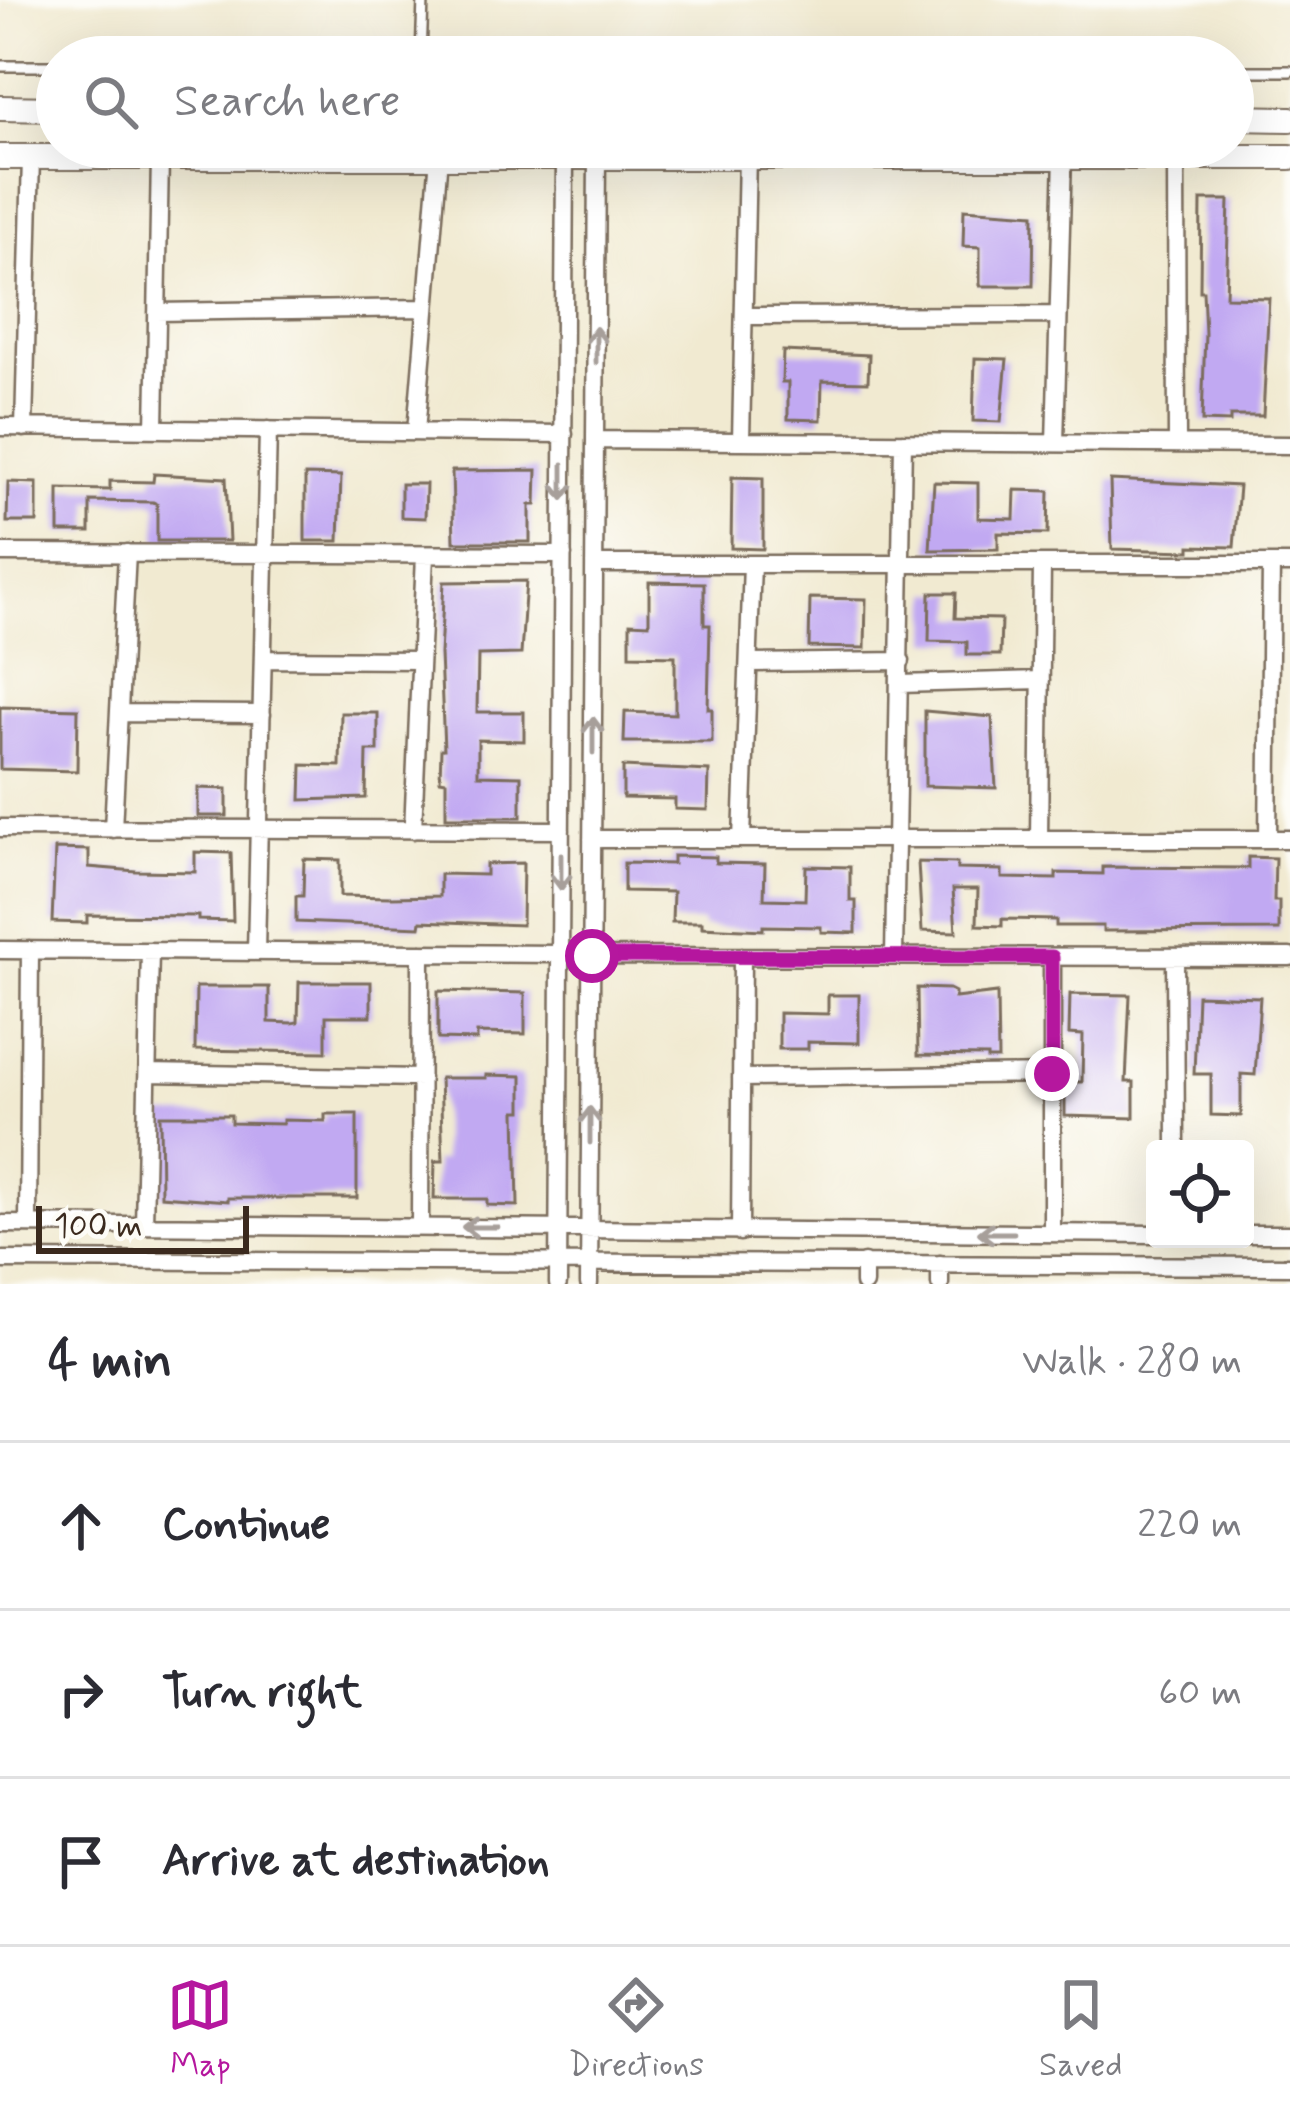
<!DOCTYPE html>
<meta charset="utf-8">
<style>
:root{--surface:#fff;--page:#f2f2f3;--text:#2b2b33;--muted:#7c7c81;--line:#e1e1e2;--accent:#b5179e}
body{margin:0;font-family:Mynerve,sans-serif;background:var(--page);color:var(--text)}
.controls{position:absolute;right:36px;bottom:36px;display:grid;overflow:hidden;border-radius:12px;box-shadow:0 12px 48px #0002}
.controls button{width:108px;height:108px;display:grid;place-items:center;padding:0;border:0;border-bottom:3px solid var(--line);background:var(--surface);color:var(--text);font:60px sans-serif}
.scale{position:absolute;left:36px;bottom:30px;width:213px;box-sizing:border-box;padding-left:12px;border:6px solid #3b2a1e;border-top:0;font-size:33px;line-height:42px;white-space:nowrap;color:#3b2a1e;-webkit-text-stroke:9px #fdfcf7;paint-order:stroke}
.stop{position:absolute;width:36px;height:36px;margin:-27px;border:9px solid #b5179e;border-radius:50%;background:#fff}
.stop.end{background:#b5179e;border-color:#fff;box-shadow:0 3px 12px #0008}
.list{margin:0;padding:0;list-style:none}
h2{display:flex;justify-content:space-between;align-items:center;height:156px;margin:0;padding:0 48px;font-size:51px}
h2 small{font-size:39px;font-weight:400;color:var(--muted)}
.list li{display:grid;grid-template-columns:78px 1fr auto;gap:36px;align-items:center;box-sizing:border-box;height:168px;padding:0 48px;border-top:3px solid var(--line)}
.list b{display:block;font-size:45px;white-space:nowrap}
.list em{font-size:39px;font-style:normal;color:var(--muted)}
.icon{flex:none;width:66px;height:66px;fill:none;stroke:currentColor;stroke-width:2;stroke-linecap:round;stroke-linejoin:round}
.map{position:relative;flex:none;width:1290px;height:1284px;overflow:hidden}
.search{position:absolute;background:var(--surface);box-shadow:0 12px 48px #0002;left:36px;right:36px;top:36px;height:132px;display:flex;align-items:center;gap:30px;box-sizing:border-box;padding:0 42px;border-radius:66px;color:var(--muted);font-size:45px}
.sheet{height:660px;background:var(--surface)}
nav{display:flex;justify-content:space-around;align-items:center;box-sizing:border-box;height:168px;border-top:3px solid var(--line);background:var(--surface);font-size:33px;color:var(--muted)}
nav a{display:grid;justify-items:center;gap:6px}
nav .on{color:var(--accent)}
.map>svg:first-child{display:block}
.building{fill:#c1a9f2}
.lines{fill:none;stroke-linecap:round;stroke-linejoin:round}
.lane-casing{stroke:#7b6d5d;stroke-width:14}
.street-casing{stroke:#7b6d5d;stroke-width:21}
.secondary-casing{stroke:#7b6d5d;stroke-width:28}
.lane{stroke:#fff;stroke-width:9}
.street{stroke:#fff;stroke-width:16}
.secondary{stroke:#fff;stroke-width:24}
.oneway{stroke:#a79f9a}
.route{stroke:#b5179e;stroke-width:15}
</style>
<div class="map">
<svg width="1290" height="1284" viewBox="0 0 1290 1284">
<rect width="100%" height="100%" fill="#fdfcf7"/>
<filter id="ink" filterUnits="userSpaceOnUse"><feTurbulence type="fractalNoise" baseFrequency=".00833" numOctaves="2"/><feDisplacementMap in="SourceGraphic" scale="24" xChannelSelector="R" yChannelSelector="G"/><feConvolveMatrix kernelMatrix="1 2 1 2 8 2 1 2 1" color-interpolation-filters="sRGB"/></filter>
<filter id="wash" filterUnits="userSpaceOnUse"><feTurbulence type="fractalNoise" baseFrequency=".004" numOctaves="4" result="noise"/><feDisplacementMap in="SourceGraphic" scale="48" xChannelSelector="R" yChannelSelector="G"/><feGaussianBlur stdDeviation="2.7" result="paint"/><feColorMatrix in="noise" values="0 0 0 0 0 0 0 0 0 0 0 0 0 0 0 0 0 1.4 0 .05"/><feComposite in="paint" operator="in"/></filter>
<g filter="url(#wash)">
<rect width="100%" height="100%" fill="#f1ead1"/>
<g id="blocks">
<path class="building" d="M1201,200H1229L1226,297L1269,298L1263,416H1230V422L1202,421L1205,333L1203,291H1200Z
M964,209L1034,214L1033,286H980V247L963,246Z
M783,351L869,355L868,382L822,381L821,420L788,419V382H782Z
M975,358L1007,359L1001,422L973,421Z
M537,470L536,505H530V542H454L452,471Z
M154,474L226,478L229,541H157V504L153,502L90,501V532H59V489L110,490V481L153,482Z
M305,475L341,476L339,541H305Z
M732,477L763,478V549L731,548Z
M1110,480L1239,486L1234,547L1190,546V551L1112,549Z
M8,482L37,483V522H7Z
M934,482L978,483V518L1014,519L1015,490L1049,491L1048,534L998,533V549L930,550Z
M401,484H426L425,518L401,517Z
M526,581L521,654L478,655L477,712H524V741L478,740V775L521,776V817H446V781L440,780L441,749H444L440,654L444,582Z
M649,582L704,583V625H710L708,709H712V742H624L625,712L675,714V656L630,655V623L649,624Z
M930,593H956L955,618L1001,619L1000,655H967V642L929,641Z
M810,598L866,599L865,648L809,647Z
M0,707L78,709L77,771L0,769Z
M925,711L992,717L996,788L925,786Z
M341,713H378V751H367L366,798L301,800L302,765L340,766Z
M623,767L709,771L708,810L675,809V799L623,798Z
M198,788L227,789V816H198Z
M55,849L89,850V867L136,871L195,872V852L231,853L233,921L198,920V916L87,915V923L52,922Z
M673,856L716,857V863L765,864L764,899L805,900L806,866L850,867V901H856V933L821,932V927L763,926V930L702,927V922H672L673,892L624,891V863L673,864Z
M1248,857L1275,858L1274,901H1279V930L1103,931V926H1056V920L1002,919V926L977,925L978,889H953L956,932L922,931L918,862L957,863V869L1002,870V878L1056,879V873L1103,874V867L1248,868Z
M304,859L340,860V896L391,897L440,896V874L486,875V864L523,863L522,925L421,921L420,927L296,922V896H303Z
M299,982H371V1016H326V1052L195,1050L196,987H269V1022L292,1023L298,1022Z
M917,988L949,989L955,992V998L997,993L998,1059H987V1056L918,1055Z
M438,991L525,993V1034L477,1033V1040L438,1039Z
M1070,994L1130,995L1126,1082H1134V1118L1065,1116V1082H1082L1083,1035L1069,1034Z
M828,995H859V1043L808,1042V1049H779V1013L828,1014Z
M1197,995L1260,997L1255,1075L1241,1074V1116L1211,1115V1074H1194Z
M486,1075L522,1076V1111H516L518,1206L487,1205V1199H434L435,1161H443L440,1078H486Z
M325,1114H357V1198H228V1201L161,1196L160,1115H231V1123L283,1124V1120L325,1121Z"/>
</g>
</g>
<g filter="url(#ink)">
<use href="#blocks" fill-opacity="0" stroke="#7b6d5d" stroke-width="3"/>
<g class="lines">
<defs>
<path id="lane" d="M421,57L423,0
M0,66H57
M1233,71H1290"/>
<path id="street" d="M1176,156L1177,444
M157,312L426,308
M744,316L1058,315
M0,427L564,434
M24,428L31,157
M155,429L160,157
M416,432L439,156
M595,440L1290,445
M741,441L747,154
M1055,443L1063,155
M0,553L563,555
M594,564H1290
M264,659L420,660
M749,663L901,661
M900,684L1041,680
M119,713L262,714
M0,828L561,830
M113,829L127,553
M413,830L425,555
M592,839H1290
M742,839L752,564
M1039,839L1042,564
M1268,839L1271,564
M0,950L560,954
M256,952L268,430
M592,956L1290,957
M894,956L903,442
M1175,957L1176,1149
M148,1073L421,1078
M741,1078L1052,1074
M0,1224L1155,1234
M28,1224L30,950
M144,1225L150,951
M420,1227L421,953
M740,1232L742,956
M1052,1233V957
M1245,1234H1290
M0,1260L1290,1266
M558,1284L565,155
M589,1284L597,155
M864,1284V1263
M940,1284V1264"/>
<path id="secondary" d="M0,108L57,109
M1233,118L1290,119
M0,157H1290"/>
</defs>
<use href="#lane" class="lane-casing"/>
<use href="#street" class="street-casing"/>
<use href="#secondary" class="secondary-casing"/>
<use href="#lane" class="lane"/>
<use href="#street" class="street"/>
<use href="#secondary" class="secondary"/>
</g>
<defs><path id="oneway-shaft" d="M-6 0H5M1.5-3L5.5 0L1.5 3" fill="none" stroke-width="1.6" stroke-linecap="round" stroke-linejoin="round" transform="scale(3)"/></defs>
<g class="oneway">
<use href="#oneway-shaft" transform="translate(596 345) rotate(-90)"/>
<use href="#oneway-shaft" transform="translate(563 482) rotate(90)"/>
<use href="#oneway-shaft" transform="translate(593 735) rotate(-90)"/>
<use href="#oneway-shaft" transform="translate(561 872) rotate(90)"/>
<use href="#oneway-shaft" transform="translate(590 1125) rotate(-90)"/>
<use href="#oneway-shaft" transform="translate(480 1227) rotate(-180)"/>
<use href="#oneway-shaft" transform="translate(996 1233) rotate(-180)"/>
</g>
</g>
<g class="lines" filter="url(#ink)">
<path class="route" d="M592,956L1052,957V1074"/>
</g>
</svg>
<div class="controls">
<button><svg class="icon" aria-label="locate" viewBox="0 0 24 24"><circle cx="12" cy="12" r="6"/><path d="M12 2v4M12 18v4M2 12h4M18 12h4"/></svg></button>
</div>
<div class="scale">100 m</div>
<div class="stop" style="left:592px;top:956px"></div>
<div class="stop end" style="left:1052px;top:1074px"></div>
<div class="search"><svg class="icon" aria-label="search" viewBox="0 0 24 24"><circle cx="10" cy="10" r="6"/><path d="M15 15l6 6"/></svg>Search here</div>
</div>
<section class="sheet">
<h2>4 min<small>Walk · 280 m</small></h2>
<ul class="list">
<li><svg class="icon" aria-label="ahead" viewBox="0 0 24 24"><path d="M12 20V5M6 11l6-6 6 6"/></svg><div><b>Continue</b></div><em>220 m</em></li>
<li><svg class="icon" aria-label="right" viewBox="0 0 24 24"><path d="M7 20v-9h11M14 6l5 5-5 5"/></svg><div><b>Turn right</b></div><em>60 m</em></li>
<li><svg class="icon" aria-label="arrive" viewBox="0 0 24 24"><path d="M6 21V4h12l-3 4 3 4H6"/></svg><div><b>Arrive at destination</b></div></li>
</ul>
</section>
<nav>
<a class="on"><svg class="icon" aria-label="map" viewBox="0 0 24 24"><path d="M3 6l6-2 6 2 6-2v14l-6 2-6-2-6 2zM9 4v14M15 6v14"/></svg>Map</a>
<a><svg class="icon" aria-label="directions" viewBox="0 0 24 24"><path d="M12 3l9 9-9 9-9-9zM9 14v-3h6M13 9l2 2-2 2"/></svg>Directions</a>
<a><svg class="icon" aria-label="saved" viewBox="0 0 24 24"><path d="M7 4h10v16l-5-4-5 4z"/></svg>Saved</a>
</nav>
